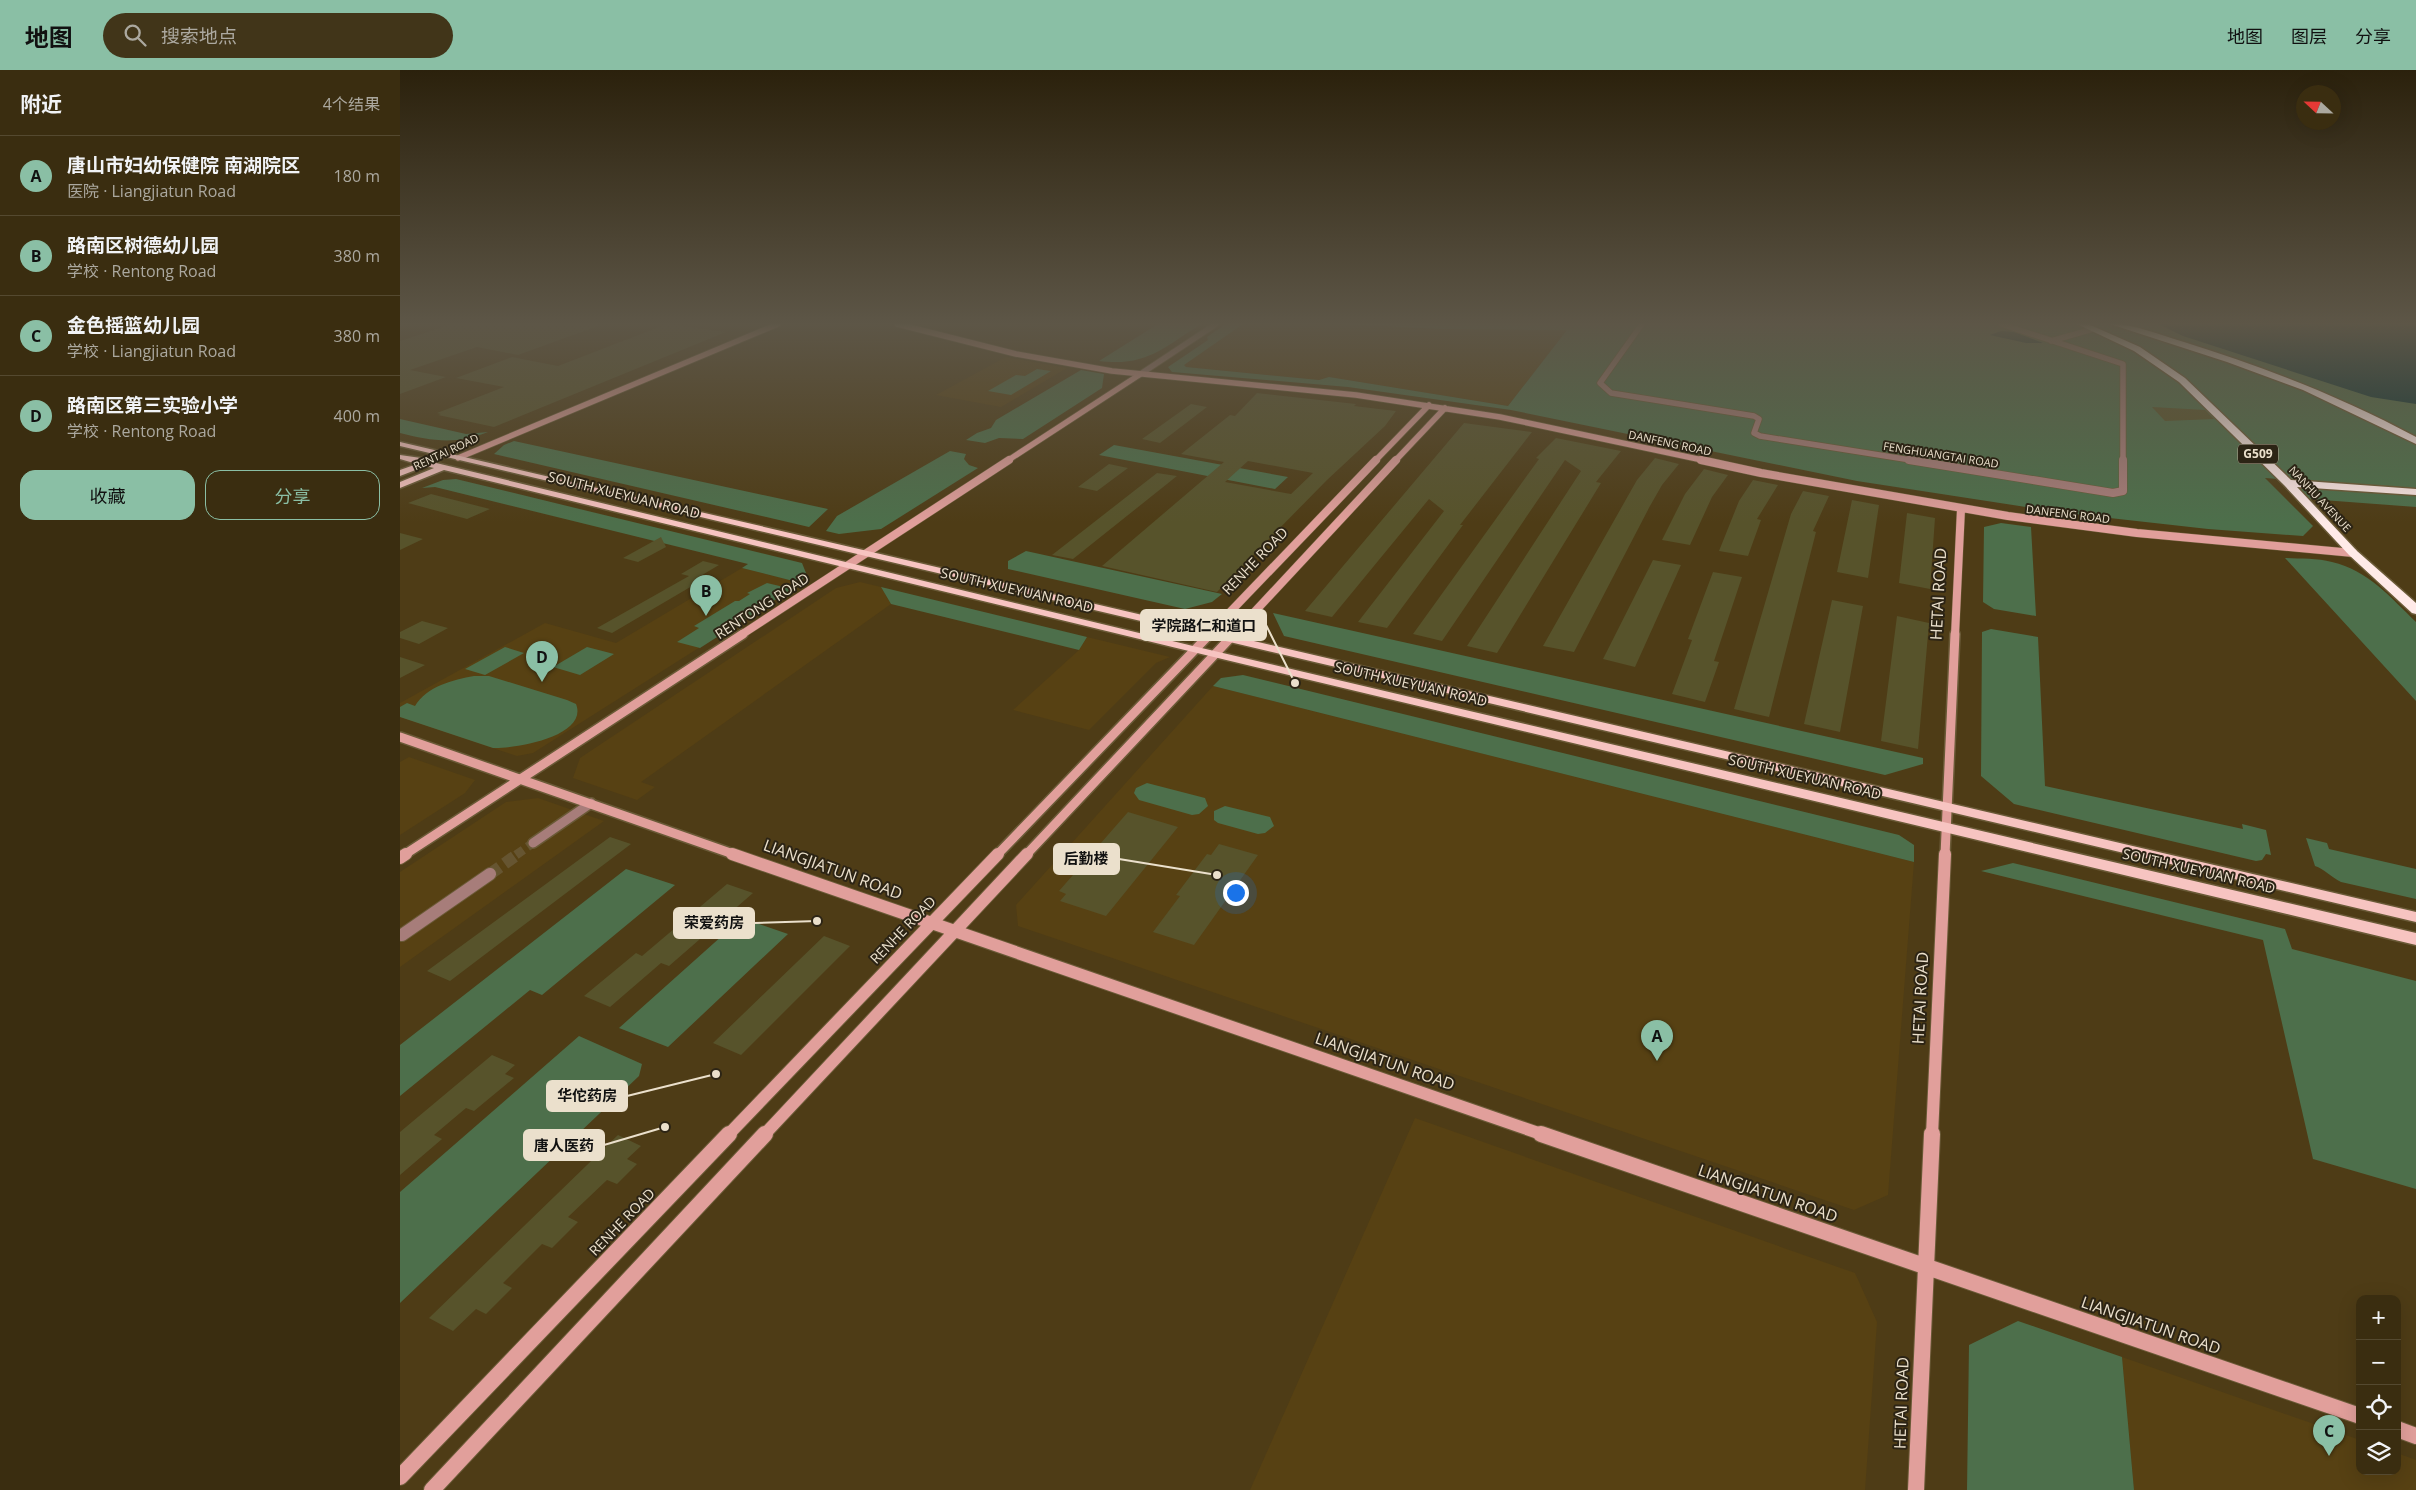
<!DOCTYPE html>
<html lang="zh">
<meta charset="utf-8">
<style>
:root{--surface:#3a2d10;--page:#413519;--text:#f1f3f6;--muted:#aba89f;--line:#544930;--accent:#8abfa5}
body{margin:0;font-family:"Open Sans","Noto Sans SC",sans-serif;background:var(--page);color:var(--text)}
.controls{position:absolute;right:15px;bottom:15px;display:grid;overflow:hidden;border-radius:10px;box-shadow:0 5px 20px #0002}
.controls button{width:45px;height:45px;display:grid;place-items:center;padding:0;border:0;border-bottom:1px solid var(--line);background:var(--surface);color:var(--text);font:25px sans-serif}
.compass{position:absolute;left:1896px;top:15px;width:45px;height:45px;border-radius:50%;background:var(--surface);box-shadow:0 5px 20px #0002;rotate:292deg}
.you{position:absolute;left:835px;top:822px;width:18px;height:18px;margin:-12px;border:4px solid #fff;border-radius:50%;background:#1a73e8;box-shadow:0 0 0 8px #1a73e833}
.badge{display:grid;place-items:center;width:32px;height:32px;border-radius:50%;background:var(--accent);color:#111;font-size:16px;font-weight:700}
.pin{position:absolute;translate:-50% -41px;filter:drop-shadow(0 1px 2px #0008)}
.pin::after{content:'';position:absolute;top:26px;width:18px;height:15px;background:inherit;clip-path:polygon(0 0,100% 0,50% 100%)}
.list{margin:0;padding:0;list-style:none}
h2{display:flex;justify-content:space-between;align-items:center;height:65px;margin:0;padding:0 20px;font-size:21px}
h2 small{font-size:16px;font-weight:400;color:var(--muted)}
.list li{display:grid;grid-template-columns:32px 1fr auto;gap:15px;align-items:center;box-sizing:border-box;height:80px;padding:0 20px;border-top:1px solid var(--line)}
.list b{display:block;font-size:19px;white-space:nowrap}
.list p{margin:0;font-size:16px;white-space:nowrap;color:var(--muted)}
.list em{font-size:16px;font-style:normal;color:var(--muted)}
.actions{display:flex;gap:10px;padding:15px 20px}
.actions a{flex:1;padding:11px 0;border:1px solid var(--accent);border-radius:15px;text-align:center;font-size:18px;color:var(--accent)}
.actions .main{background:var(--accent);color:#111}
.icon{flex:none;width:28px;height:28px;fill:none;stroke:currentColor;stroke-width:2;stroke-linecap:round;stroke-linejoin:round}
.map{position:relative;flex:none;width:2016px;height:1420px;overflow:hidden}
header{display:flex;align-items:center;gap:30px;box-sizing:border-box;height:70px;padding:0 25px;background:var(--accent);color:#111}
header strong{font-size:24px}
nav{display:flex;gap:28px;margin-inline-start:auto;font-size:18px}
.search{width:350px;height:45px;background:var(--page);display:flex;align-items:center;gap:12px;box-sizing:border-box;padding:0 18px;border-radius:28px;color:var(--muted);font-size:19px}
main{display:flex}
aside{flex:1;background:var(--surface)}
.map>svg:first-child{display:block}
.built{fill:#574113}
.green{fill:#4d6f4b}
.water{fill:#043135}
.building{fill:#57532b;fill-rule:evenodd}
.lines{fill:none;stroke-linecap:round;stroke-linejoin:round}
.street-tunnel-far1{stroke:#665531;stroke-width:9;stroke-dasharray:9 5;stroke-linecap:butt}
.street-tunnel{stroke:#665531;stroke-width:12;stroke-dasharray:12 6;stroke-linecap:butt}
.street-far3-casing{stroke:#6a5a37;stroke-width:7}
.street-far2-casing{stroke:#6a5a37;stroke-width:9}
.street-far1-casing{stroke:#6a5a37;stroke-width:12}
.street-casing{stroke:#6a5a37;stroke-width:14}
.secondary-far4-casing{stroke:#6a5a37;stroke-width:7}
.secondary-far3-casing{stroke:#6a5a37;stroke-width:9}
.secondary-far2-casing{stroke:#6a5a37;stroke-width:12}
.secondary-far1-casing{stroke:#6a5a37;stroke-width:14}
.secondary-casing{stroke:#6a5a37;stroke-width:18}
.primary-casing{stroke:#6a5a37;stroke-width:3}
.highway-casing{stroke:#6a5a37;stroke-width:3}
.street-far3{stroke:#a77d7a;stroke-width:5.5}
.street-far2{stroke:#a77d7a;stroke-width:8}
.street-far1{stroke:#a77d7a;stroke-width:9}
.street{stroke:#a77d7a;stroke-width:12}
.secondary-far4{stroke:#e19f9b;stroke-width:5.5}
.secondary-far3{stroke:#e19f9b;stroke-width:8}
.secondary-far2{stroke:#e19f9b;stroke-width:9}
.secondary-far1{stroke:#e19f9b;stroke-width:12}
.secondary{stroke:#e19f9b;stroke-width:16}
.primary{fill:#f7c4c1;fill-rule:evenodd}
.highway{fill:#ffeae8;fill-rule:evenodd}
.labels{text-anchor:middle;stroke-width:4;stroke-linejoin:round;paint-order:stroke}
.far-street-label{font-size:11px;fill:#ebe0cc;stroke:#2c2415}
.shield{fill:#2c2415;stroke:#b2a895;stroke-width:1}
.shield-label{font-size:12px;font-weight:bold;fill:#ebe0cc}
.street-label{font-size:14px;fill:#ebe0cc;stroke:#2c2415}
.near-street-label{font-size:16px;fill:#ebe0cc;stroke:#2c2415}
.leader{fill:none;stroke:#ebe0cc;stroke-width:2}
.callout-dot{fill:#ebe0cc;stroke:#2c2415;stroke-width:2}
.callout{fill:#ebe0cc;stroke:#ebe0cc;stroke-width:2}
.callout-label{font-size:15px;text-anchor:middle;font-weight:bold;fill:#111}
</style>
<header>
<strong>地图</strong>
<div class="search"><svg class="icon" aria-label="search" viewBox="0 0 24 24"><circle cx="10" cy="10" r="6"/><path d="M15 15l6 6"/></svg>搜索地点</div>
<nav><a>地图</a><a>图层</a><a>分享</a></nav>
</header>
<main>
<aside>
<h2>附近<small>4个结果</small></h2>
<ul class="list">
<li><span class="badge">A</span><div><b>唐山市妇幼保健院 南湖院区</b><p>医院 · Liangjiatun Road</p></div><em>180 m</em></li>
<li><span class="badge">B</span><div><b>路南区树德幼儿园</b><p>学校 · Rentong Road</p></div><em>380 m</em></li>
<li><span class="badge">C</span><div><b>金色摇篮幼儿园</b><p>学校 · Liangjiatun Road</p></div><em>380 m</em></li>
<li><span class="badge">D</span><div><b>路南区第三实验小学</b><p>学校 · Rentong Road</p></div><em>400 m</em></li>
</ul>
<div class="actions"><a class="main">收藏</a><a>分享</a></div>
</aside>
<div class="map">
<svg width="2016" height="1420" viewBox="0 0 2016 1420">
<rect width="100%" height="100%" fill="#4e3c16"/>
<path class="built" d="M843,254H940L1042,259L1167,260L1108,336L929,307L919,310L786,297L783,294Z
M606,287L667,298L601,337L536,325Z
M342,498L401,513L133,683L117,686L0,647V633L145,553L216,573Z
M460,512L481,517L491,534L241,712L255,717L237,730L173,708L180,688L436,518Z
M687,567L770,587L756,593L689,660L613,640L679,580Z
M813,616L1514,792L1488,1125L1454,1140L618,856L616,835Z
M9,687L75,710L65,723L0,765V692Z
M138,728L204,751L0,897V802L106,732Z
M1015,1048L1455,1203L1477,1252L1465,1420H850Z
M1722,1287L1960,1370V1401H1997V1383L2016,1390V1420H1734Z"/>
<path class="green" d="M758,254H801C763,278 746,297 699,291Z
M826,254H843L784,295L786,297L919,310L929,307L1108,336L1167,260L1042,259L940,254H2016V437L1909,429L1891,410L1865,408L1913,456L1903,466L1808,459L1665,443L1457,411L1111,340L948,317L772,302L768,297L808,270L807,267Z
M637,299L651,301L611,325L588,321L616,305L625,306Z
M681,300L704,304L702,318L623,369L599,368L585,373L566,370L577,363L591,358L596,350Z
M0,349L66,364L88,362C57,375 31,371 0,363Z
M114,371L428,439L409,457L94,384L104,375Z
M714,375L888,407L875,419L699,385Z
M550,381L566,384L564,389L569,395L578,398L481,459L439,464L426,461L437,446Z
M56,409L402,493L406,503L401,513L342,498L348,494L35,417L22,418L43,410Z
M1601,453L1631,457L1636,546L1594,539L1583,532L1584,457Z
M626,481L822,524L812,532L785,539L608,499V491Z
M1885,488C1900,489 1917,488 1932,492C1968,500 1991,528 2016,552V631Z
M367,513L392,519L300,578L277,572L299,558L294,556L335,531H339L350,524L347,523Z
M481,517L687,567L679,580L491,534Z
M873,543L1523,688V694L1485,705L884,566Z
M1591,559L1638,567L1645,716L1843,759L1842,754L1866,760L1871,785L1866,784L1862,790L1856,791L1614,734L1581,706L1582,562Z
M105,577L124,583L85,605L65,599Z
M187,577L214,584L180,605L153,597Z
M843,605L1499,765L1514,775V792L813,616L821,608Z
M74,606H89L167,630L176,634C189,667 113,679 93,678L0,647V637L7,633L15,636C27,616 53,610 74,606Z
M747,713L805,728L808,736L799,744L792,745L739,730L734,723L736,718Z
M825,736L870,747L874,756L865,763L858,764L818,753L814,750V741Z
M1906,768L1927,773L1929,779L2016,799V829L1941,812C1931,807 1924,799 1915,796Z
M1613,793L1885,859L1892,879L2016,911V1119L1913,1089L1863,870L1581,801Z
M226,799L275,815L142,925L130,920L0,1026V975Z
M342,848L388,864L268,977L219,958Z
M179,966L242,994L239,1006L0,1233V1122Z
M1618,1251L1722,1287L1734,1420H1567L1569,1275Z"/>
<path class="water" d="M1758,254H2016V334L1971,327L1783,266Z
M1601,261L1614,262L1643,273H1626L1590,265Z"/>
<path class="building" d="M52,254H197L198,256L118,285L77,277L10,300L46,307L0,324V271Z
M267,254L326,262L94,357L38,345L41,344L37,343L104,317L56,308L112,287L158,296Z
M857,323L956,334L954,336L996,341L985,356L927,410L817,522L702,496L824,392L781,384L830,345L835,346ZM848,391L913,403L891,424L825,412Z
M791,334L807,337L760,373L742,369Z
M1752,337L1805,340L1814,349L1765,351Z
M1064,353L1132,362L1060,455H1063L987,558L958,552L1044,441L1029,429L932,547L905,541Z
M1156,368L1221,381L1196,412L1201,413L1097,583L1067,576L1181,401L1165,390L1042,571L1013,564L1139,389L1136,388Z
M1255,388L1279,394L1262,415L1250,436L1174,582L1143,576L1237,410Z
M709,394L728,398L697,421L678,417Z
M1304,399L1328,405L1312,427L1290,475L1262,470L1285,424Z
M757,403L777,406L673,489L652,485Z
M1353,410L1378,415L1357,449L1361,450L1348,486L1319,481L1339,431Z
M1403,421L1429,426L1413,461L1416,462L1369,647L1334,639L1391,444Z
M31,424L90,439L67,449L8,433Z
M1452,430L1479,435L1468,508L1437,502Z
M1507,443L1535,448L1530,519L1499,513Z
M0,463L23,469L0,480Z
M261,467L266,477L238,492L223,488Z
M1253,490L1281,495L1235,597L1203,589Z
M303,491L319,495L297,508L304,509L212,563L197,558L289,506L281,504Z
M1313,502L1342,507L1314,591L1319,592L1305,632L1272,624L1292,570L1288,569Z
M1432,530L1463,536L1440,662L1404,654Z
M1497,546L1529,553L1518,679L1481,671Z
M22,551L48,558L19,574L0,568V562Z
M0,587L25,595L0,608Z
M728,742L778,757L706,846L660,831L666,824L659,821Z
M210,767L231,774L50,911L27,901Z
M819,774L858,785L794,875L753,862L780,826L776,825L807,784L811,785Z
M327,814L353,823L269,896L261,893L210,937L184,926L236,883L242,886Z
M424,866L450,876L341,985L313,973Z
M92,985L115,995L105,1004L114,1008L74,1041L66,1038L34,1065L42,1069L0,1105V1062Z
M218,1065L241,1076L227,1089L237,1094L217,1114L207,1110L168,1147L178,1152L152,1178L142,1174L103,1213L112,1218L86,1244L76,1239L53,1261L29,1248Z"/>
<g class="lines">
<path class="street-tunnel-far1" d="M116,785L133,773"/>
<path class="street-tunnel" d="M90,804L118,784"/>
<defs>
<path id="street-far3" d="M1242,254L1200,313L1211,323L1354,346L1359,349L1354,363L1360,366L1517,391
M1601,254L1723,294V391
M1651,271L1693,259
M739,305L816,254"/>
<path id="street-far2" d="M1509,390L1713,423L1723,421V390"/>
<path id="street-far1" d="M133,773L191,733"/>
<path id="street" d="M2,865L90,804"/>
<path id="secondary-far4" d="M497,254L616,284L712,301L956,325L1100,347L1307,391
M58,388L378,254
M607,391L739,305
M975,391L1029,335
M995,391L1045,338"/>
<path id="secondary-far3" d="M1301,390L1361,403L1608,446L1737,463L1953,483
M341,565L609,390
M808,565L976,390
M833,565L996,390
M1555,565L1561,439"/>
<path id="secondary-far2" d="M0,667L336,785
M4,785L343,564
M597,785L810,564
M626,785L834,564
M1545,785L1555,564"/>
<path id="secondary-far1" d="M332,784L1144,1065
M0,788L6,784
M328,1065L598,784
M364,1065L627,784
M1532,1065L1545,784"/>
<path id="secondary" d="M1141,1064L1960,1346
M1997,1359L2016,1366
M0,1407L329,1064
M32,1420L365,1064
M1516,1420L1532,1064"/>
<path id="primary" d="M0,372L2016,842V852L0,376Z
M0,385L28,389L32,392L793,576L2016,863V875L793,582L44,400L0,418V412L34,398L26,396L0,406V400L17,394L0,389Z"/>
<path id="highway" d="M1677,254H1688L1740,277L1785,308L1891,410L2016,419V425L1897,417L1957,481L2016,533V544L2012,543L1949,485L1884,415L1779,312L1734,281Z
M1710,254C1735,254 1760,265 1784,272C1864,297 1942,327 2016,367V374L1903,320L1827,292Z"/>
</defs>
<use href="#street-far3" class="street-far3-casing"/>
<use href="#street-far2" class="street-far2-casing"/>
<use href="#street-far1" class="street-far1-casing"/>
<use href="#street" class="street-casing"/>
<use href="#secondary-far4" class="secondary-far4-casing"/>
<use href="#secondary-far3" class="secondary-far3-casing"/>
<use href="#secondary-far2" class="secondary-far2-casing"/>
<use href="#secondary-far1" class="secondary-far1-casing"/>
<use href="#secondary" class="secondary-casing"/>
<use href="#primary" class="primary-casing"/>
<use href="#highway" class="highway-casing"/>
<use href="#street-far3" class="street-far3"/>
<use href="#street-far2" class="street-far2"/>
<use href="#street-far1" class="street-far1"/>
<use href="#street" class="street"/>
<use href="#secondary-far4" class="secondary-far4"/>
<use href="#secondary-far3" class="secondary-far3"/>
<use href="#secondary-far2" class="secondary-far2"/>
<use href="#secondary-far1" class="secondary-far1"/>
<use href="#secondary" class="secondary"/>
<use href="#primary" class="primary"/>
<use href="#highway" class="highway"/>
</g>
<linearGradient id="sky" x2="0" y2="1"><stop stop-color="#2b210c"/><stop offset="0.56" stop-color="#5d5647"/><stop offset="1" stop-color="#5d5647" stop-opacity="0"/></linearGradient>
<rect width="2016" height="453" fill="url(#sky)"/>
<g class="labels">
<g class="far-street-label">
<text transform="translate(1270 373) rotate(12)" y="4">DANFENG ROAD</text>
<text transform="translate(46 382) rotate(-25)" y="4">RENTAI ROAD</text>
<text transform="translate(1541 385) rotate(9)" y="4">FENGHUANGTAI ROAD</text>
<text transform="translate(1920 429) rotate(47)" y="4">NANHU AVENUE</text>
<text transform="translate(1668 444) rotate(7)" y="4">DANFENG ROAD</text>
</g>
<rect class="shield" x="1838" y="374.5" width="40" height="19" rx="4"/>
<g class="shield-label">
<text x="1858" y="388">G509</text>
</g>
<g class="street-label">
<text transform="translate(224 425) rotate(14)" y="5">SOUTH XUEYUAN ROAD</text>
<text transform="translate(855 491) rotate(-46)" y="5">RENHE ROAD</text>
<text transform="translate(617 520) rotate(13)" y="5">SOUTH XUEYUAN ROAD</text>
<text transform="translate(362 536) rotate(-33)" y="5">RENTONG ROAD</text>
<text transform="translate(1011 614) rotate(13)" y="5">SOUTH XUEYUAN ROAD</text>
<text transform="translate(1405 707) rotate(13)" y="5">SOUTH XUEYUAN ROAD</text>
<text transform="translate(1799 801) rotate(13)" y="5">SOUTH XUEYUAN ROAD</text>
<text transform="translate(503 860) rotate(-46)" y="5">RENHE ROAD</text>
<text transform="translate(222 1152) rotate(-46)" y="5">RENHE ROAD</text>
</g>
<g class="near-street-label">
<text transform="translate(1538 524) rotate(-87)" y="6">HETAI ROAD</text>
<text transform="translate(433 799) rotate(20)" y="6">LIANGJIATUN ROAD</text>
<text transform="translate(1520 928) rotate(-87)" y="6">HETAI ROAD</text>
<text transform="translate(985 991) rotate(19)" y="6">LIANGJIATUN ROAD</text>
<text transform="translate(1368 1123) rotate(19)" y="6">LIANGJIATUN ROAD</text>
<text transform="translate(1751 1255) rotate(19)" y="6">LIANGJIATUN ROAD</text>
<text transform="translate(1501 1333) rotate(-88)" y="6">HETAI ROAD</text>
</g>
</g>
<path class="leader" d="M895 613L866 555M817 805L719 789M417 851L354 853M316 1004L227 1026M265 1057L204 1075"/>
<g class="callout-dot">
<circle cx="895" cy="613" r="5"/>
<circle cx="817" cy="805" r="5"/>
<circle cx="417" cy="851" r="5"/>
<circle cx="316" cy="1004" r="5"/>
<circle cx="265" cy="1057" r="5"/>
</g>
<g class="callout">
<rect x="741" y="540" width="125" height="30" rx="5"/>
<rect x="654" y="774" width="65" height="30" rx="5"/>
<rect x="274" y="838" width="80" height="30" rx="5"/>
<rect x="147" y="1011" width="80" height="30" rx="5"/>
<rect x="124" y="1060" width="80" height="30" rx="5"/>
</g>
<g class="callout-label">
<text x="804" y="561">学院路仁和道口</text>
<text x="686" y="794">后勤楼</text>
<text x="314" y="858">荣爱药房</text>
<text x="187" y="1031">华佗药房</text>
<text x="164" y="1081">唐人医药</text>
</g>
</svg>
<div class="controls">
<button>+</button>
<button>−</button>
<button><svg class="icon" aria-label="locate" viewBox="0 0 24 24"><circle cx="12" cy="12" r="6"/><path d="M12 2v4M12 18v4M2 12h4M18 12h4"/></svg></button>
<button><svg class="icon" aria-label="layers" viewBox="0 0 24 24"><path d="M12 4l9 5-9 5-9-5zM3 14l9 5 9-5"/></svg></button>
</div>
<svg class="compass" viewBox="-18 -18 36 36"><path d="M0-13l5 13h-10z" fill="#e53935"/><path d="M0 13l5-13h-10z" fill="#aba89f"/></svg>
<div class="you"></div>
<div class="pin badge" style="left:1257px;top:991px">A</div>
<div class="pin badge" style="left:306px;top:546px">B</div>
<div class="pin badge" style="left:1929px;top:1386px">C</div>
<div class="pin badge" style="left:142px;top:612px">D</div>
</div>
</main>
